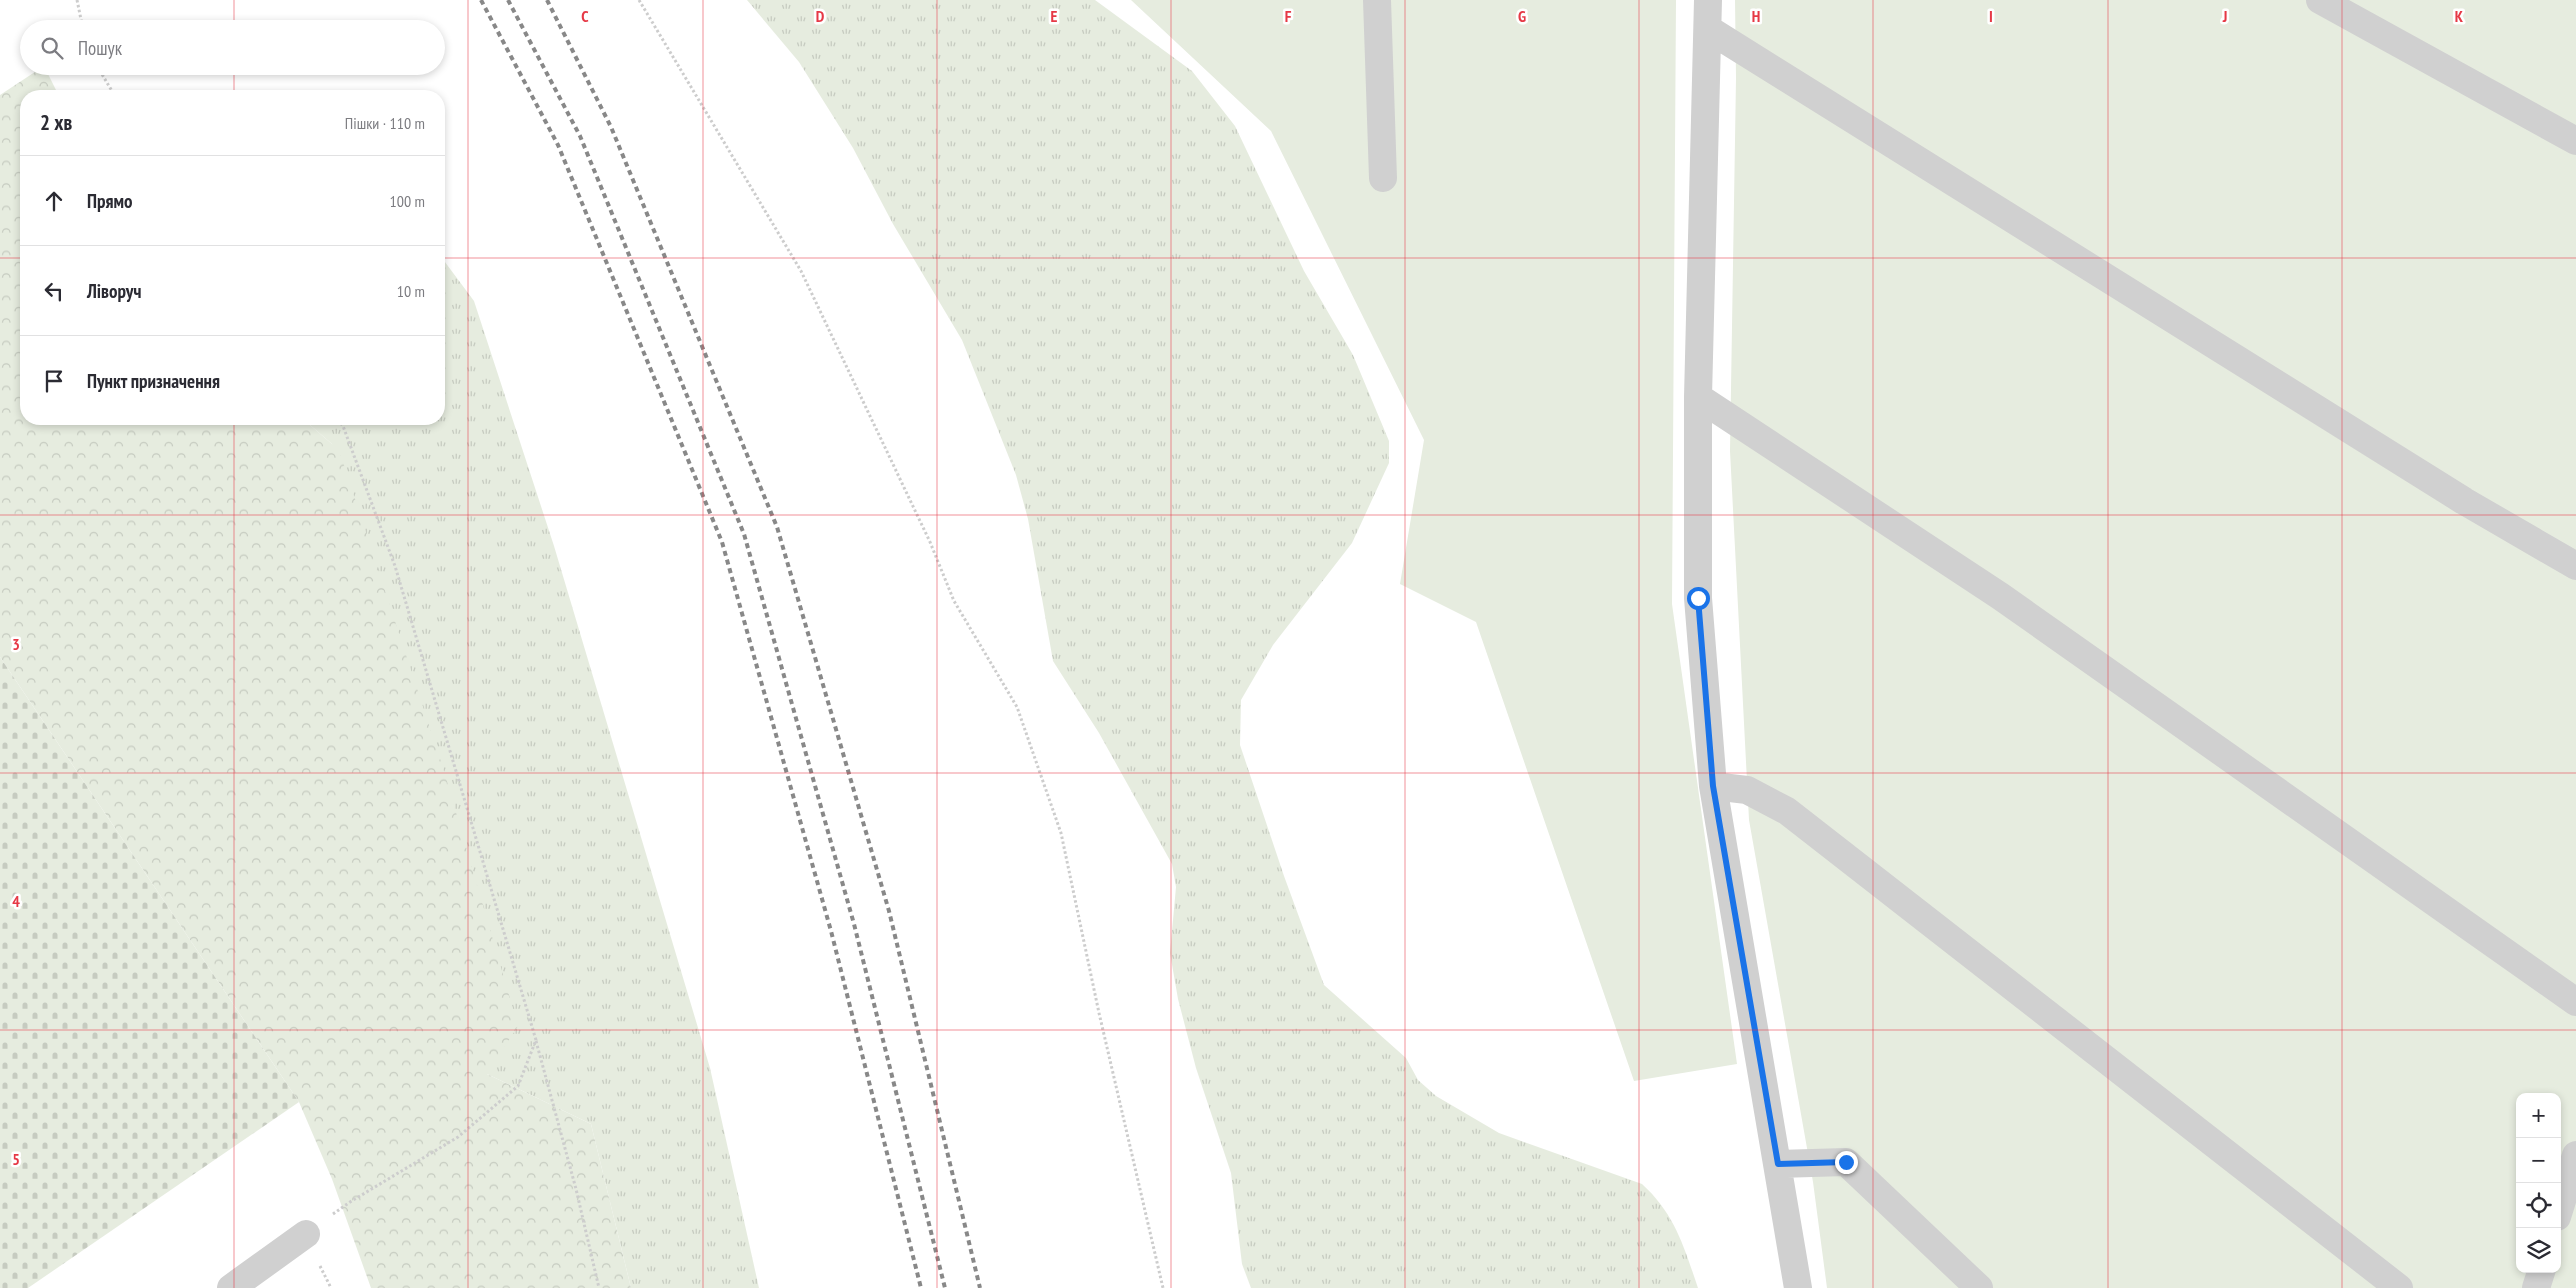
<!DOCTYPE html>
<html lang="uk">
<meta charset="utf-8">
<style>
:root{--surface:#fff;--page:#f7f7f7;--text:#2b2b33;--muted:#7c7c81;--line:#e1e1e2}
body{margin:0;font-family:"PT Sans Narrow",sans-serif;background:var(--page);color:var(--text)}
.controls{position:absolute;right:15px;bottom:15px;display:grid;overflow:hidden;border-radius:10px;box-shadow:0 2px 8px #0003}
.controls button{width:45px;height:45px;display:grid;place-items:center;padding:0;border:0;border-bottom:1px solid var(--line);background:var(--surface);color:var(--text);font:25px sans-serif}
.stop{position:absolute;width:15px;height:15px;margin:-11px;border:4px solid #1a73e8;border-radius:50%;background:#fff}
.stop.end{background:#1a73e8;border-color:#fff;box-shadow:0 1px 5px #0008}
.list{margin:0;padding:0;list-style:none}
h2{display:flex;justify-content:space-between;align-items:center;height:65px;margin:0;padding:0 20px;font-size:21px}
h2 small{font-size:16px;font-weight:400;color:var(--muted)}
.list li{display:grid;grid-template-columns:32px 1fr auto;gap:15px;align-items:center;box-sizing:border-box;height:90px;padding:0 20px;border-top:1px solid var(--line)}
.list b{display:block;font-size:19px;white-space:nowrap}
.list em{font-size:16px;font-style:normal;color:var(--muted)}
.icon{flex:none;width:28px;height:28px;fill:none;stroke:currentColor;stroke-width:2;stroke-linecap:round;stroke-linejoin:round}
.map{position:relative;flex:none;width:2576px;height:1288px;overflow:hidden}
.search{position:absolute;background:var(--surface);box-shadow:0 2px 8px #0003;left:20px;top:20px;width:425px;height:55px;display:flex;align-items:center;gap:12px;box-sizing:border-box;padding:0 18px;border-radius:28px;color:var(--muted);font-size:19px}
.panel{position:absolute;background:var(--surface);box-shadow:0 2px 8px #0003;left:20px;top:90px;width:425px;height:335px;border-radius:20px}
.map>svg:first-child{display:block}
.grass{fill:url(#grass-tufts)}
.forest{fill:url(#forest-crowns)}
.cemetery{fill:url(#cemetery-stones)}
.green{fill:#e6ecdf;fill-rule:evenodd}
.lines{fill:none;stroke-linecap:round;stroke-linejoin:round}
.path{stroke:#cdcdcd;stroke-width:3;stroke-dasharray:2.5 2.5;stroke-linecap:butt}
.minor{stroke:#d0d0d0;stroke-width:28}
.rail{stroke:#888;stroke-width:4;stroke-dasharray:5 4;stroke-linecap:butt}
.route{stroke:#1a73e8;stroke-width:6}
.grid{fill:none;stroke:#e63946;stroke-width:1;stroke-opacity:0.55}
.grid-label{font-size:16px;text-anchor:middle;font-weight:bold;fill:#e63946;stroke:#fff;stroke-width:5;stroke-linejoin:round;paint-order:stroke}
</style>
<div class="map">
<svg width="2576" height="1288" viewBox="0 0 2576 1288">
<defs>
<pattern id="grass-tufts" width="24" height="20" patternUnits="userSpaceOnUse" patternTransform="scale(1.25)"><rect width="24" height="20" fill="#e6ecdf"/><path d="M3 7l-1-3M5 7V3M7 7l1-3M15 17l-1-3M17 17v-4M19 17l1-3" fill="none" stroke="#c6cbc0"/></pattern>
<pattern id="forest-crowns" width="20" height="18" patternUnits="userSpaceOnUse" patternTransform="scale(1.25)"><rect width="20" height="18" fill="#e6ecdf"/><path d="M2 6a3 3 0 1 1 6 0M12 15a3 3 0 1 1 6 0" fill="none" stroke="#c6cbc0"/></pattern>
<pattern id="cemetery-stones" width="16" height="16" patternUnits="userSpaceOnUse" patternTransform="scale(1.25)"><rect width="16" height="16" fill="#e6ecdf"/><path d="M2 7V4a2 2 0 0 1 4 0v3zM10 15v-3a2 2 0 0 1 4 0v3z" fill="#c6cbc0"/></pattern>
</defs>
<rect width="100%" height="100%" fill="#fff"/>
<path class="grass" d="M747,0H1095L1192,71L1235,126L1304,271L1353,355L1389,441V463L1352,543L1273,645L1241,700L1240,745L1284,876L1324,985L1406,1058L1418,1080L1436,1096L1499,1133L1642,1184C1675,1214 1684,1247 1698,1288H1251L1242,1264L1231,1173L1196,1068L1178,999L1170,953L1176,887L1172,864L1099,733L1053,661L1028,519L1016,475L962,340L893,224L853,148L799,62Z
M439,254L474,301L554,546L710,1068L759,1288H631L591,1124L487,1074L332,444L303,419H439Z"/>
<path class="forest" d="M44,66L59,96H26V419H303L339,450L444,771L518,1026L487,1074L591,1124L631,1288H371L332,1179L299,1102L0,657V95Z"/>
<path class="cemetery" d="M0,657L299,1102L28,1288H0Z"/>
<path class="green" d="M1131,0H1676L1672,604L1737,1064L1634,1081L1476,622L1400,584L1424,440L1271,131Z
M1735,0H2576V1288H1827L1813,1182L1749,820L1730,451L1736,78ZM2520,1097H2557V1269H2520Z"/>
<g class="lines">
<path class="path" d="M77,0L83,29
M639,0L801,271L930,542L954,601L1017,707L1061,833L1099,1013L1163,1288
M97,66L115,96
M536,1041L576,1189L599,1288
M333,1214L350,1202L458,1137L518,1086L536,1040L395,566L343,426L337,419
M320,1266L331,1288"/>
<path class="minor" d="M1377,0L1383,178
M1708,0L1698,397V598L1713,786L1798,1288
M2320,0L2576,141
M1708,29L2464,501L2576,566
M1698,397L2000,596L2576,1002
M1713,786L1747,790L1787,811L2399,1288
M1778,1164L1846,1162L1979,1288
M2557,1217L2576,1155
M231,1288L306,1234
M2536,1288L2542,1269"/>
<path class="rail" d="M481,0L558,145L722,542L831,931L921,1288
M508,0L580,136L744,534L854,924L945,1288
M547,0L611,127L777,527L889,911L980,1288"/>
</g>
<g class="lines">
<path class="route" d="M1698,598L1713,786L1778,1164L1846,1162"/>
</g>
<path class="grid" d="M234,0V29M468,0V1288M703,0V1288M937,0V1288M1171,0V1288M1405,0V1288M1639,0V1288M1873,0V1288M2108,0V1288M2342,0V1288M234,66V96M0,258H26M439,258H2576M234,419V1288M0,515H2576M0,773H2576M0,1030H2576"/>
<g class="grid-label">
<text x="585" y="22">C</text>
<text x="820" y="22">D</text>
<text x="1054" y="22">E</text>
<text x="1288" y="22">F</text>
<text x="1522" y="22">G</text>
<text x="1756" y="22">H</text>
<text x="1991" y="22">I</text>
<text x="2225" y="22">J</text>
<text x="2459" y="22">K</text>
<text x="16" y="650">3</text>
<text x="16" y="907">4</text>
<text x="16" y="1165">5</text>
</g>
</svg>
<div class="controls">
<button>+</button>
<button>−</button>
<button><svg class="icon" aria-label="locate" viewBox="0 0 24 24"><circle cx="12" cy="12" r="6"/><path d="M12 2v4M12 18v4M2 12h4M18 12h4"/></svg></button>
<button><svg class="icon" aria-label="layers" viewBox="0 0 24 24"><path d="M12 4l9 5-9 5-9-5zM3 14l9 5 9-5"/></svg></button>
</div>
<div class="stop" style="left:1698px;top:598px"></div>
<div class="stop end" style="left:1846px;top:1162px"></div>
<div class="search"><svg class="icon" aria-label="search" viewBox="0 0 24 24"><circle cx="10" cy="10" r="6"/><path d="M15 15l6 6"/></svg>Пошук</div>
<section class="panel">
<h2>2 хв<small>Пішки · 110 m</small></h2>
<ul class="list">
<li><svg class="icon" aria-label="ahead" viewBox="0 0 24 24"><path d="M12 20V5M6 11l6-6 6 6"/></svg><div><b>Прямо</b></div><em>100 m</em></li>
<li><svg class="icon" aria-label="left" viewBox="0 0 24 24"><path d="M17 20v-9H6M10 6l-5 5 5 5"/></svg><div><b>Ліворуч</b></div><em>10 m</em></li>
<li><svg class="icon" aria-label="arrive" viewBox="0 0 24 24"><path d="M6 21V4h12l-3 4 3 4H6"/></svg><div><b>Пункт призначення</b></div></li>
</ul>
</section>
</div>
